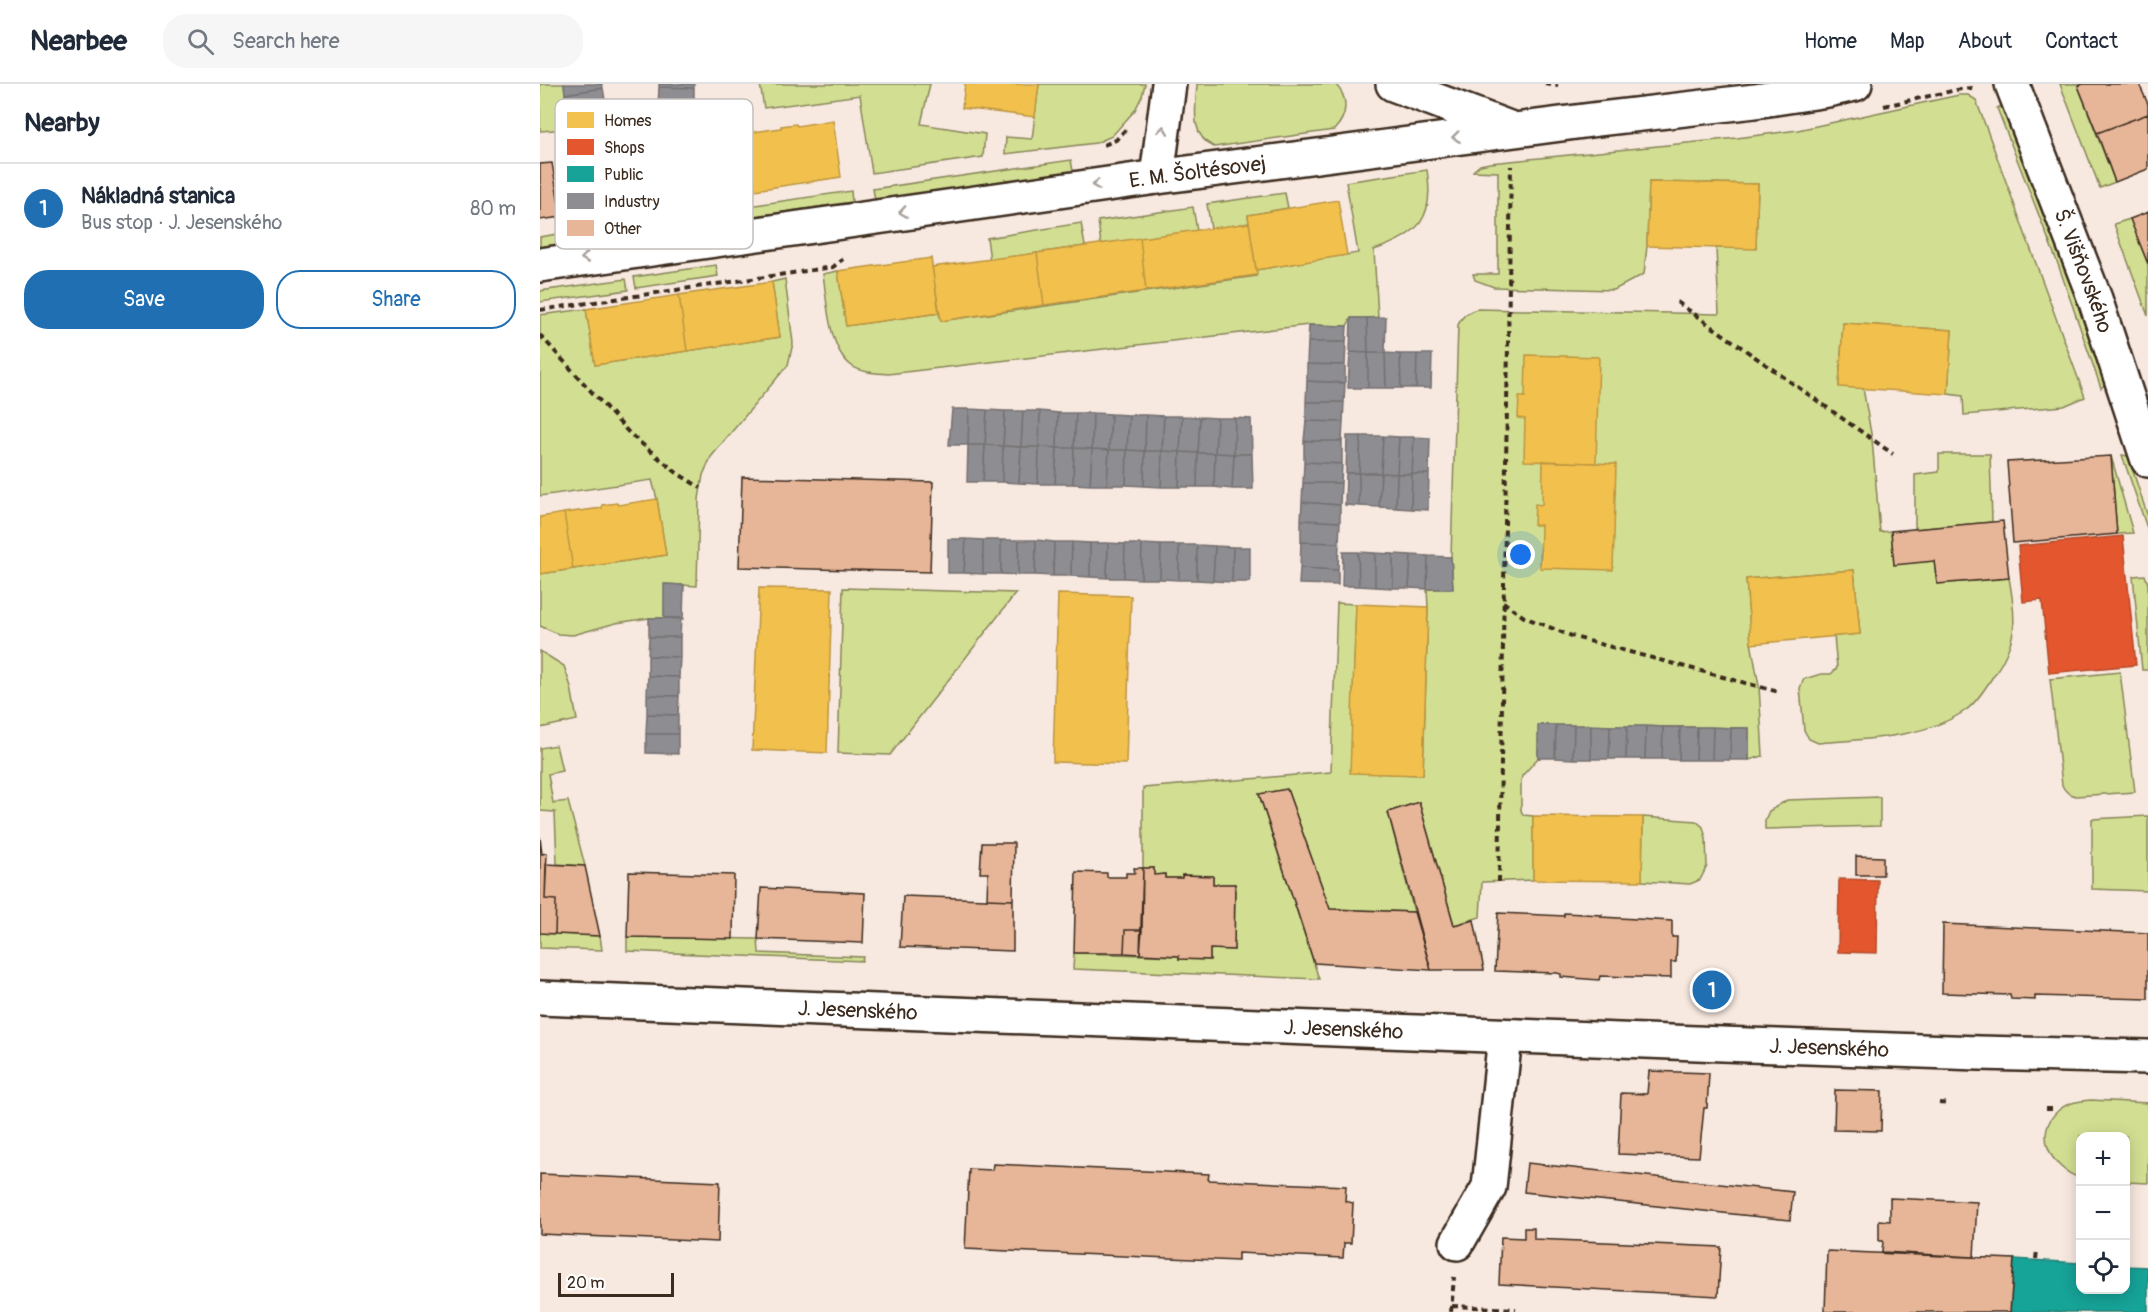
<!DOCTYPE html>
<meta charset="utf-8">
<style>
:root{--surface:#fff;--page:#f6f6f7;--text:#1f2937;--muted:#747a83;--line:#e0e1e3;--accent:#1f6fb2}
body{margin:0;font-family:Pangolin,sans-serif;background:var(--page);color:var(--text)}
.controls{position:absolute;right:18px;bottom:18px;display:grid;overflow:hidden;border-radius:12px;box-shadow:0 3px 15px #0003}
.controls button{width:54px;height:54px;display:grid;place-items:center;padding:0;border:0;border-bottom:2px solid var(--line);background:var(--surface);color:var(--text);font:30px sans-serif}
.scale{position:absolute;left:18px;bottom:15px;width:116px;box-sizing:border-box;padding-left:6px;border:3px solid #3b2a1e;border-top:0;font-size:16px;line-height:21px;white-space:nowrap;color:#3b2a1e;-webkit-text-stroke:4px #fff;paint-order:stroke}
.you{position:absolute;left:981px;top:471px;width:21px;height:21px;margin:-15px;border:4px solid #fff;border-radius:50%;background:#1a73e8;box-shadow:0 0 0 9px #1a73e833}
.badge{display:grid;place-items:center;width:39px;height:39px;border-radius:50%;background:var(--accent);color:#fff;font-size:20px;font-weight:700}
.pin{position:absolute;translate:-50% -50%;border:3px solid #fff;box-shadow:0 2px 6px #0006}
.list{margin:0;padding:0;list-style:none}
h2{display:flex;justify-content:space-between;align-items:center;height:78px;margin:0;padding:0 24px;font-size:26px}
h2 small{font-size:20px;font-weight:400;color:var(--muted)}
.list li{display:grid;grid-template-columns:39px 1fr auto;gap:18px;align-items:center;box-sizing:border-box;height:90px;padding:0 24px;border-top:2px solid var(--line)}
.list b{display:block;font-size:22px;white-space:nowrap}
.list p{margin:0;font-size:20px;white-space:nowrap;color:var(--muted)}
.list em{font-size:20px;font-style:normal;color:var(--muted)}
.actions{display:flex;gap:12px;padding:18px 24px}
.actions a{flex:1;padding:14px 0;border:2px solid var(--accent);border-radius:24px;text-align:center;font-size:21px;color:var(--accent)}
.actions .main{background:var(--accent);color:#fff}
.icon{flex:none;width:33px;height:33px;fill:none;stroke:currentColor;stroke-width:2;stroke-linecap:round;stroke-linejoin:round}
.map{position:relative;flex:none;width:1608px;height:1228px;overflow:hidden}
header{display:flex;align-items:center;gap:36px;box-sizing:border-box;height:84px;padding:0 30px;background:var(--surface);border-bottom:2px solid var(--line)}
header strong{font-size:28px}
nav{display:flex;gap:33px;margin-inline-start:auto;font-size:21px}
.search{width:420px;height:54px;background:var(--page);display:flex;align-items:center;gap:15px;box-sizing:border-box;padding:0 21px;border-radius:24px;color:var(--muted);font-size:22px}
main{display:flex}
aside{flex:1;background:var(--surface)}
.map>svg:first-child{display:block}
.green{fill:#d2df92;stroke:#868458;stroke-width:1.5}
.homes{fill:#f2c14e;stroke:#bb9440;stroke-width:1.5}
.shops{fill:#e4572e;stroke:#b14a29;stroke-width:1.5}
.public{fill:#17a398;stroke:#227f73;stroke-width:1.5}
.industry{fill:#8d8d92;stroke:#746f6f;stroke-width:1.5}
.building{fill:#e7b698;stroke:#3b2a1e;stroke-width:1.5}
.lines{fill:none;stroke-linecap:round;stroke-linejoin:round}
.minor-casing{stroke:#3b2a1e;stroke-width:38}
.path{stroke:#3b2a1e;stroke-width:4;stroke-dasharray:6 4.5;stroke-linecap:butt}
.minor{stroke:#fff;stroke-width:33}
.oneway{stroke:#a79f9a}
.labels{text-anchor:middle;stroke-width:6;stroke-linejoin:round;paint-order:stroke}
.street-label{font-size:21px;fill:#3b2a1e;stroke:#fff}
.key{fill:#fff;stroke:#c4bfbc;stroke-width:1.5}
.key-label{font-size:16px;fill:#3b2a1e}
</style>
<header>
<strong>Nearbee</strong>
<div class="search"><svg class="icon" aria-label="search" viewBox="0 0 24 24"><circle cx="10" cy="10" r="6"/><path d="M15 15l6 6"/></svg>Search here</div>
<nav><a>Home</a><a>Map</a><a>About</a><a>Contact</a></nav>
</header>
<main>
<aside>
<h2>Nearby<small></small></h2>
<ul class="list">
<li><span class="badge">1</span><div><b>Nákladná stanica</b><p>Bus stop · J. Jesenského</p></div><em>80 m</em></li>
</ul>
<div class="actions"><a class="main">Save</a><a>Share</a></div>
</aside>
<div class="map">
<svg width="1608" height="1228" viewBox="0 0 1608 1228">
<rect width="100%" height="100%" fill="#f8e9e0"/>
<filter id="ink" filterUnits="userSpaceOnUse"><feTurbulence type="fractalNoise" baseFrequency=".0167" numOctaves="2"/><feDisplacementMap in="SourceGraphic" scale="12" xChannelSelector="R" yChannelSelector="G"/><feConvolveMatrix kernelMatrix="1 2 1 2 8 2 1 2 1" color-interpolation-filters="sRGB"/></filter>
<g filter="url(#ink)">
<path class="green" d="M0,0H24L30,45L0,47Z
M220,0H390L381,40L445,50L443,73L332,89L320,11L224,24Z
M499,0H605L602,12L595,26L572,52L556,59L465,70L466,53L492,55Z
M657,0H795C809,13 808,32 794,46L674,63C649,51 656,23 657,0Z
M1520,0H1543L1538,2L1575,98L1560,104Z
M1419,11H1428L1436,16L1545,313L1524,322L1424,331L1423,312L1408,310L1412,246L1303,239L1299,302L1323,304L1332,355L1340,448L1351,447L1354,480L1394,477L1397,500L1469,494C1477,537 1478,557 1452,594C1445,605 1436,619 1426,626C1387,654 1324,655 1278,659L1269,655L1264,646L1260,604L1264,595L1281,590H1291L1297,584L1294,552L1320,550L1314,486L1206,495L1211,558L1219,602L1223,672L1209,676V644L999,641L998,674L982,692L981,697V726L983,731L993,732V796L942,798L940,833L914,841L879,718L848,728L874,828L790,825L747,705L719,710L779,895L533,885L534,869L639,872V875L670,876V865L694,866L695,800H673V792L642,791V794H625V790L614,791V784H603V704L791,688L797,519L816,520L811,688L883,691L888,523L887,505L913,504L911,473L918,241C922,232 927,228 937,225L1179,230L1176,164H1216L1218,100L1109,98L1107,162L1104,190L1074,206L954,203L935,196L933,190H958V88L933,87L940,81L950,79L1197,54L1258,46Z
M1463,21L1525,177L1567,299L1561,304L1518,180L1457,24Z
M531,76L533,87L335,116L333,105Z
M887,86C895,134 879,151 834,166L838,234H811L807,242L769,241L348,290C337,289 322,289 312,282C288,265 287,216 283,190L298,187L306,242L399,229L401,237L716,192V186L818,169L806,98Z
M311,107L312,118L115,147L113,136Z
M745,109L748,124L708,131L709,139L671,145L667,120Z
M653,123L657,147L561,160L558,137Z
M1590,135L1608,180V232L1574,140Z
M541,139L545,162L450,176L447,154Z
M23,149L25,161L0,164V153Z
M176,181L178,192L96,204L94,193Z
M86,195L88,206L0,218V207Z
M245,195L253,259L248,281L184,357L171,373L163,391L159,415L157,502L125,500L124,534H109L76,539L33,551L18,550L0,542V490L126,471L117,415L112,396L0,412V231L46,225L55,281L240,253L232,198Z
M1399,370H1450L1452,438L1375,445V391L1399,388Z
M1582,371L1588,372L1608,433V447Z
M1571,372L1593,449L1577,450Z
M1605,491L1608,500V586H1602L1593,492Z
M303,504L476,509L350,671L298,669Z
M0,567L24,582L31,603L37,636L0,644Z
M1580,588L1595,708L1536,712C1530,711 1525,708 1522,701L1510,595Z
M16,661L22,687L8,690L13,719L28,717L45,782L17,780L15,728L0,727V664Z
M1340,713V742L1225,745V736L1229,727L1247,716Z
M1608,732V807L1552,805V735Z
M1103,733L1156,737L1163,743L1166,754L1167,782L1160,796L1150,800L1102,797Z
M0,849L60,852L62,866L0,864Z
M87,853L218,855L219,869L323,873L322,877L87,867Z
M1551,1016L1608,1019V1099L1586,1098V1052H1540V1094C1510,1084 1492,1048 1520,1025C1529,1018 1540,1017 1551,1016Z"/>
<path class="homes" d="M425,0H499L495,33L422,24Z
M293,36L301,93L215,106L207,49L241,44V42L256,40L257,42Z
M207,49L215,106L130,118L121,62L158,57L157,54L173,52V54Z
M1109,98L1218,100L1216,165L1107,162Z
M798,116L807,171L716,186L708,131Z
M709,139L717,191L606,207L600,154Z
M600,154L606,207L504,221L497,169Z
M497,169L504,221L401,237L392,183Z
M391,174L399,229L306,242L298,187Z
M232,198L240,253L147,267L139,211Z
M139,211L147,267L55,281L46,225Z
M1303,239L1412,246L1408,310L1299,303Z
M986,271L1059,273L1056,379L984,377L985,335L978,334L979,313H985Z
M1003,377L1076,380L1073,486L1000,484L1001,441H994L995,420L1002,421Z
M117,415L126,471L33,485L24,429L62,424V421L77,419L78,421Z
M24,429L33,485L0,490V433Z
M1314,486L1320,550L1211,560L1206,495Z
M219,504L292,505L287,669L212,666Z
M518,510L591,512L586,680L513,678Z
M816,520L888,523L883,691L810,689Z
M993,732L1103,733L1102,797L993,796Z"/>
<path class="shops" d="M1583,452L1596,581L1509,589L1502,516L1483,518L1478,462Z
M1299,795L1338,796L1337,869L1298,868Z"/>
<path class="public" d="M1474,1175L1540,1179V1206H1586V1182L1608,1183V1228H1470Z"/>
<path class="industry" d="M24,0H62L63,4L25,10Z
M119,0H154V4L119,3Z
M119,3L154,4V24H118Z
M63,4L66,22L27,27L25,10Z
M846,233L845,269H828L827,234Z
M811,234H827L828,269L810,268Z
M769,241L807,242L806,258H768Z
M768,258H806L805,281L767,280Z
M810,268L828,269V304H808Z
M828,269H845L846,304H828Z
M845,269L860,270L861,304H846Z
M860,270H877L876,304H861Z
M877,270H892L891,304H876Z
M767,280L805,281V299L767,297Z
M767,297L805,299L804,318H766Z
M766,318H804L803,338L766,337Z
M412,325H429L428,361H409Z
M429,325L447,326L445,361H428Z
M447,326L465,327L463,362L445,361Z
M465,327H483L481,363L463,362Z
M483,327H500L499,363H481Z
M500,327L518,329L517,364L499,363Z
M518,329H536L534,364H517Z
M536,329H553L552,365L534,364Z
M553,329L571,330L569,366L552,365Z
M571,330L589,331L587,366H569Z
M589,331H606L605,367L587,366Z
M606,331L624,332L622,367H605Z
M624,332H642L640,368L622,367Z
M642,332L660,333L658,369L640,368Z
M660,333L677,334L675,369H658Z
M677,334H695L694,370L675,369Z
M695,334L711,335L712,370H694Z
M766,337L803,338L802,357H764Z
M807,352H821L819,389H806Z
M821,352H843L841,389H819Z
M843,352L859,353L857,390L841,389Z
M859,353H874L872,390H857Z
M874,353L890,354L889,390H872Z
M764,357H802V380L764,378Z
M428,361H445L443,398H427Z
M445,361L463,362L462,398H443Z
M463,362L481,363L479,399L462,398Z
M481,363H499L498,400L479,399Z
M499,363L517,364L515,400H498Z
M517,364H534L533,400H515Z
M534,364L552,365L550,401L533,400Z
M552,365L569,366L567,401H550Z
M569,366H587L586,401H567Z
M587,366L605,367L604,402L586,401Z
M605,367H622L621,403L604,402Z
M622,367L640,368L639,403H621Z
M640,368L658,369L657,403H639Z
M658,369H675L674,403H657Z
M675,369L694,370L692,405L674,403Z
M694,370H712L713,405H692Z
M764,378L802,380L801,399H763Z
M806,389H819V422L805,421Z
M819,389H841L839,423L819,422Z
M841,389L857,390L856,424L839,423Z
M857,390H872L871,425L856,424Z
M872,390H889L888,426L871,425Z
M763,399H801L800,421L762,418Z
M762,418L800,421V438L761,436Z
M761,436L800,438L799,459L761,458Z
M408,455H426L424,489H408Z
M426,455L443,456V490L424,489Z
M443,456H461V490H443Z
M461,456H479L478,491L461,490Z
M479,456H496L495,491H478Z
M496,456L514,458L513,492L495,491Z
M514,458H532L531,492H513Z
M532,458L550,459V493L531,492Z
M761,458L799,459L798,486L760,484Z
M550,459H568L567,494L550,493Z
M568,459L585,460L584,494H567Z
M585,460H602L601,495L584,494Z
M602,460L621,461L620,495H601Z
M621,461H639V496L620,495Z
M639,461H657V496H639Z
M657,461L675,462L673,497L657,496Z
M675,462L693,463L692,498L673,497Z
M693,463H710V498H692Z
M803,468H818L819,502H802Z
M818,468L835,469V503L819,502Z
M835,469L853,470V504L835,503Z
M853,470L871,471L869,504H853Z
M871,471L888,472L887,505L869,504Z
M888,472L911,473L913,505H887Z
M760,484L798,486V501L759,500Z
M124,500L144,501L143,535L124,534Z
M109,534H141L140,553H109Z
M109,553H140V573L108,572Z
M108,572L140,573L139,593L108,592Z
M108,592L139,593V612L107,611Z
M107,611L139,612L138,631L107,630Z
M107,630L138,631V650H106Z
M998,641H1016L1015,674H998Z
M1016,641H1034L1033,675L1015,674Z
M1034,641H1051V675H1033Z
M1051,641L1070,642L1069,675H1051Z
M1070,642H1087L1086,675H1069Z
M1087,642H1106L1105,675H1086Z
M1106,642L1123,643L1122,675H1105Z
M1123,643H1140L1139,676L1122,675Z
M1140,643H1157L1156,676H1139Z
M1157,643H1173L1172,676H1156Z
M1173,643L1191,644L1190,676H1172Z
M1191,644H1209V676H1190Z
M106,650H138V670L106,669Z"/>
<path class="building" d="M1543,0H1599L1608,20V30L1557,49L1538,2Z
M1608,30V85L1575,98L1557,49Z
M12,79L21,133L0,136V80Z
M1608,128V180L1590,135Z
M1571,372L1577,450L1473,459L1467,378Z
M202,393L393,398L390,488L199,483Z
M1463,437L1469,494L1397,500L1394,477L1354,481L1351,447Z
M747,705L790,825L874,828L891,886L774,879L719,710Z
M879,718L914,841L934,836L944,886H891L848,728Z
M0,753L2,770L7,769L5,815L16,816L15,850L0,849Z
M442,759H474L473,816L447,815L448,789H440Z
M1316,772L1343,773V791H1316Z
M6,780L45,782L60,852L15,850L16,816L5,815Z
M594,784H603L602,846H585L584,869H534L536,788L567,789V793H586V789H595Z
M603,784H614V791L625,790V794H642V791L673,792V800H695L694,866L670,865V876L639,875V872L600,870Z
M89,788L194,791L193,855L87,853Z
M221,804L325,809L323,859L218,855Z
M363,812L473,816V867L360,863Z
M958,829L1024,832V829L1062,831L1061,833L1132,837V853H1137L1136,878H1131V894L1060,892L1059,896L1021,893V890L1017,889L955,887Z
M1403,840L1608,849V915L1495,912V916L1471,915L1470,911L1402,909Z
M585,846H602L600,870L584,869Z
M1109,987L1169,989L1167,1024H1164L1159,1073L1078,1070L1081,1009L1107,1010Z
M1295,1006L1342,1007L1341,1047L1294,1046Z
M987,1079L1253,1108L1250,1136L984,1108Z
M453,1080L669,1090L668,1096L806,1102L805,1117L813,1119L811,1159H804L803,1174L698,1169V1177L425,1165L429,1085L452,1086Z
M0,1090L180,1098L178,1158L0,1150Z
M1350,1114L1437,1118L1434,1173L1342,1168L1343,1157H1339V1136L1350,1137Z
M984,1144H994V1155L1181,1163L1178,1212L959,1200L961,1153L984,1154Z
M1287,1167L1474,1175L1470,1228H1285Z"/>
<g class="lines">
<defs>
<g id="minor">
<path d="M853,0L969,44"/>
<path id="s1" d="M1472,0L1555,215L1608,376"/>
<path d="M617,93L629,0"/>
<path id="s2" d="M0,181L617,93L1059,35L1215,17L1288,6L1315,0"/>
<path id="s3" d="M0,914L1208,961L1439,969L1608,973"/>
<path d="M917,1159L949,1103L965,952"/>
</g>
</defs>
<use href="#minor" class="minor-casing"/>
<path class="path" d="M1005,0L1018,2
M1344,22L1421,5L1432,4L1436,6
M564,61L576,56L586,45
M1137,218L1353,370
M0,226L293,183L303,175
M0,251L90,350L137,389L161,404
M963,518L984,533L1034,553L1239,608
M959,798L971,82
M1399,1019L1409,1020
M1506,1025H1512
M1496,1175L1497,1167
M912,1222L976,1225
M911,1228L914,1193"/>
<use href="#minor" class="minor"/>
</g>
<defs><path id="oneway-chevron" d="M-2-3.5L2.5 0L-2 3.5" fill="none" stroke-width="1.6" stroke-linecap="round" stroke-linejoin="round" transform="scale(1.5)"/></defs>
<g class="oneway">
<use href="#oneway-chevron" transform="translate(623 46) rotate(-83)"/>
<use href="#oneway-chevron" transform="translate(916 53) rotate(173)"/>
<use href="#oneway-chevron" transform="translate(556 101) rotate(172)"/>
<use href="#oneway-chevron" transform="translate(363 128) rotate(172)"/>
<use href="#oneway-chevron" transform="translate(45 174) rotate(172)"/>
</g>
</g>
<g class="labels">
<g class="street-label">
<text dy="7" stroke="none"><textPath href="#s2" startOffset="664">E. M. Šoltésovej</textPath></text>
<text dy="7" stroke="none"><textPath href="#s1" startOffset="200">Š. Višňovského</textPath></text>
<text dy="7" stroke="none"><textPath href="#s3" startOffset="318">J. Jesenského</textPath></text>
<text dy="7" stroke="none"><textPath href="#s3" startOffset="804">J. Jesenského</textPath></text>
<text dy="7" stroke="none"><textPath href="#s3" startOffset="1290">J. Jesenského</textPath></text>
</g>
</g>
<rect x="15" y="15" width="198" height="150" rx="9" class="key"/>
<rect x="27" y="28" width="27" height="16" fill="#f2c14e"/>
<rect x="27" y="55" width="27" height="16" fill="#e4572e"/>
<rect x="27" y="82" width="27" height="16" fill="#17a398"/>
<rect x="27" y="109" width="27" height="16" fill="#8d8d92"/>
<rect x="27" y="136" width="27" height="16" fill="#e7b698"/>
<g class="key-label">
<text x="64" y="42">Homes</text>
<text x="64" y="69">Shops</text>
<text x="64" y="96">Public</text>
<text x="64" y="123">Industry</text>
<text x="64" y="150">Other</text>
</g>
</svg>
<div class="controls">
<button>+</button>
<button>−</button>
<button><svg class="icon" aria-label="locate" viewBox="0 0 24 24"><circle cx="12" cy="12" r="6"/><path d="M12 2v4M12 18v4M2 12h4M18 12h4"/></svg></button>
</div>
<div class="scale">20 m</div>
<div class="you"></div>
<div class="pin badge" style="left:1172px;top:906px">1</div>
</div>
</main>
